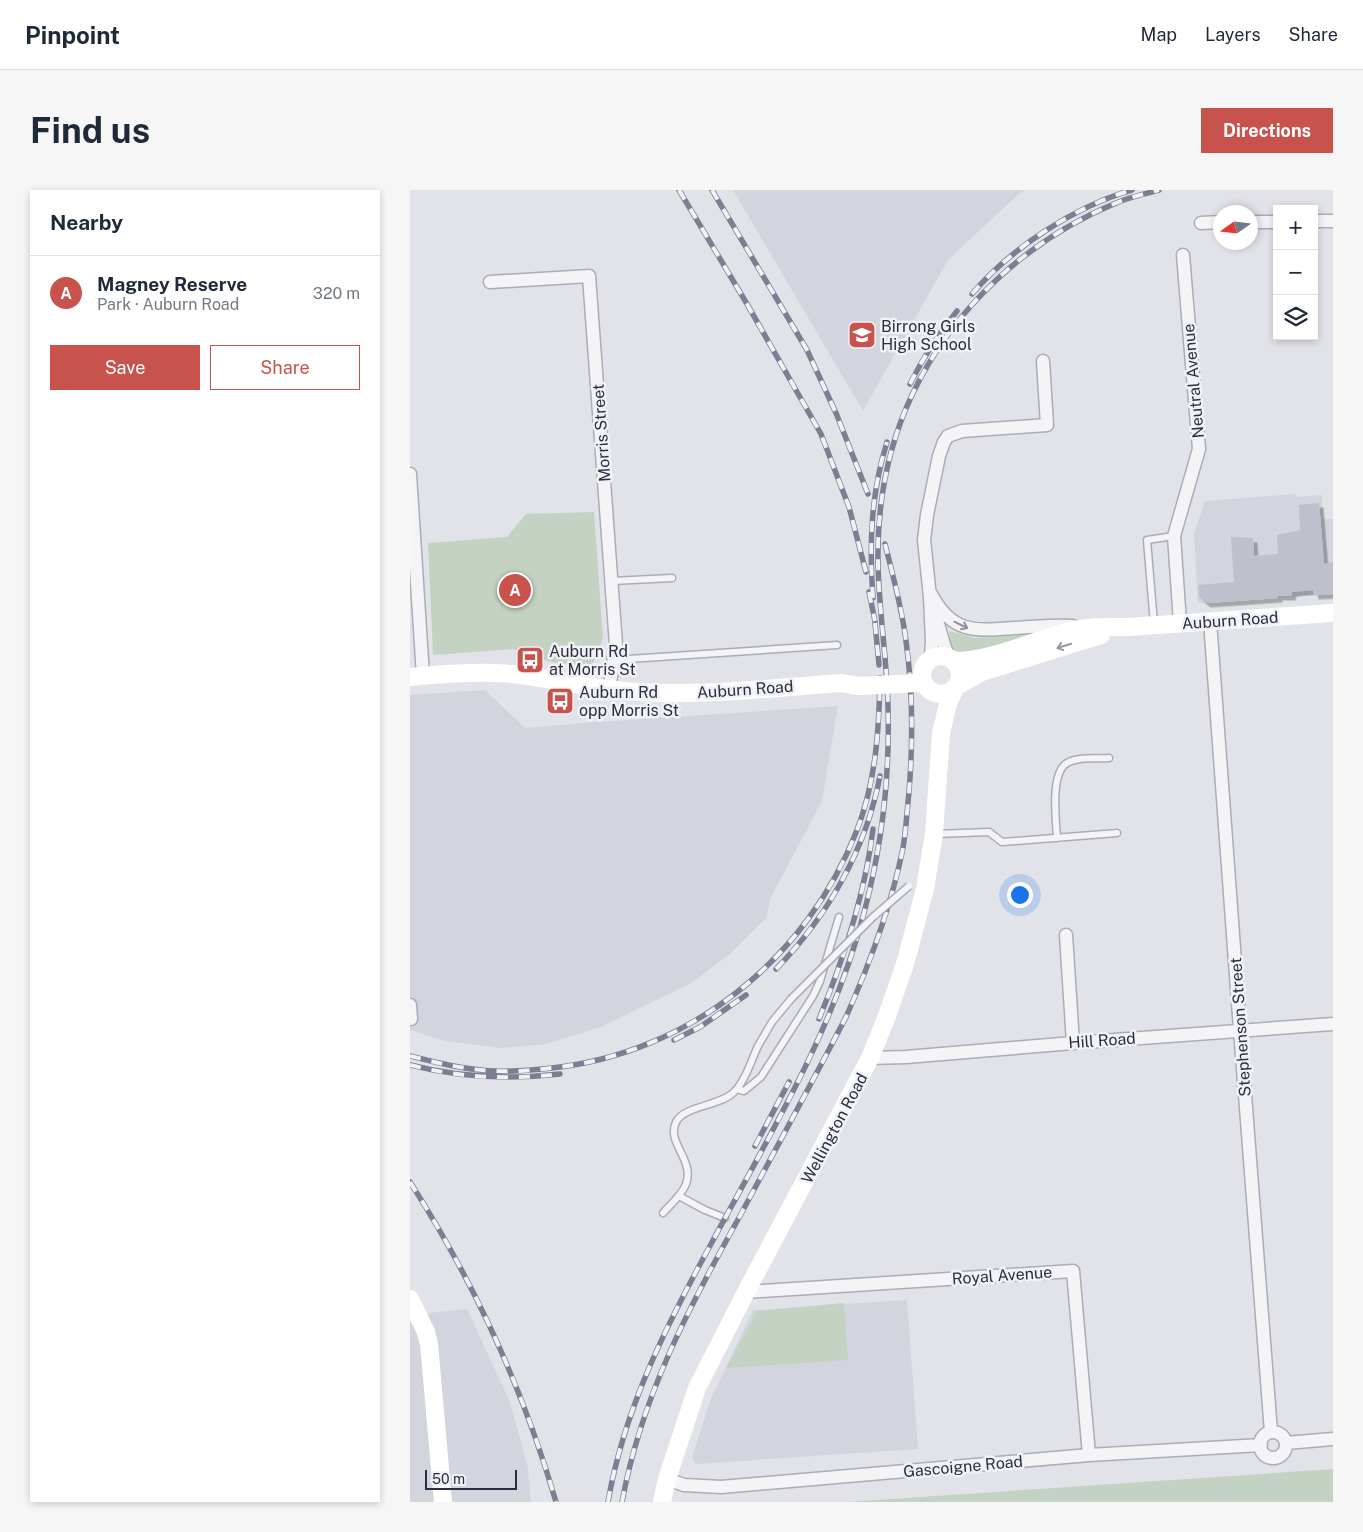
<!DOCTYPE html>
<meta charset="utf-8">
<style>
:root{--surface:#fff;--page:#f6f6f7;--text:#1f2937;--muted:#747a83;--line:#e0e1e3;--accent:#c8524c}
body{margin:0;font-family:"Public Sans",sans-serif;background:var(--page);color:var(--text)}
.controls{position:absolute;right:15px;top:15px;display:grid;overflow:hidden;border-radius:0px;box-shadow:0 2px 8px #0003}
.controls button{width:45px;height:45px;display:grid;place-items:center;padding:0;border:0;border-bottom:1px solid var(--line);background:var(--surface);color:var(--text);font:25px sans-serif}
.compass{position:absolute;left:803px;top:15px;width:45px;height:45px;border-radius:50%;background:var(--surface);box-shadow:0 2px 8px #0003;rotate:256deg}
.scale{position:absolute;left:15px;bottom:12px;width:92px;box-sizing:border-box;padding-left:5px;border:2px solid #2a2e40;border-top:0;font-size:14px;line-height:18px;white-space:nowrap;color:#2a2e40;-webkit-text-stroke:4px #f1f2f6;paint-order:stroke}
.you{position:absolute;left:609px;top:704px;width:18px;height:18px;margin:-12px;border:4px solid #fff;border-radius:50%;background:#1a73e8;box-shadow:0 0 0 8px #1a73e833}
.badge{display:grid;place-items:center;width:32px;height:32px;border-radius:50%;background:var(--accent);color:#fff;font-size:16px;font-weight:700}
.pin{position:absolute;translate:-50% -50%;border:2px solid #fff;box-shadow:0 1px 5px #0006}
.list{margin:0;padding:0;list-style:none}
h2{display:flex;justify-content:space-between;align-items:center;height:65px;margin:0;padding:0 20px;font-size:21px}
h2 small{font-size:16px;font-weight:400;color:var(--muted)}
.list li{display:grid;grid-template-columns:32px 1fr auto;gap:15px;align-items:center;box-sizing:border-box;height:75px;padding:0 20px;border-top:1px solid var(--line)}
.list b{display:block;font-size:19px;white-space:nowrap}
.list p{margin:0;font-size:16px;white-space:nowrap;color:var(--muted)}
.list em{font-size:16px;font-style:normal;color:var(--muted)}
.actions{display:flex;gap:10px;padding:15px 20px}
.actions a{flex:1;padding:11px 0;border:1px solid var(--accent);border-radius:0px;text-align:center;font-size:18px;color:var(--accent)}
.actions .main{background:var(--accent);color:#fff}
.icon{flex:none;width:28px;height:28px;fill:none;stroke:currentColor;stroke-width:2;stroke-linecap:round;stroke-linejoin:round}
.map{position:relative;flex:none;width:923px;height:1312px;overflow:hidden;border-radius:0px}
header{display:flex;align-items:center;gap:30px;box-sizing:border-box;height:70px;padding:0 25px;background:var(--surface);border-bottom:1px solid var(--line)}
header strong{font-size:24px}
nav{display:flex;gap:28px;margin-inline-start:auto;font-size:18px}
.intro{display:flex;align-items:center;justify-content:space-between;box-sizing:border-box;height:120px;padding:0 30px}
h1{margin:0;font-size:35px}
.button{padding:12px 22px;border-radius:0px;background:var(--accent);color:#fff;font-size:18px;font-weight:700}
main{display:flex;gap:30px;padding:0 30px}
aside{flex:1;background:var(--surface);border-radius:0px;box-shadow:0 2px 8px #0003}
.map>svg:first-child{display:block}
.built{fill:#d3d5de}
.green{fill:#c4d2c3}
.building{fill:#bec1cc;filter:url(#shadow)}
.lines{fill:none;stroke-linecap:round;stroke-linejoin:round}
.service-casing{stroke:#aaadb6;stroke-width:9}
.minor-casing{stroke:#aaadb6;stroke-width:15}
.service{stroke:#f4f4f7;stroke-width:6}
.minor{stroke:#f4f4f7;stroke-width:12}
.secondary{stroke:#fff;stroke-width:18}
.rail-casing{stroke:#7b7f92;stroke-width:5.5}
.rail{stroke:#f1f2f6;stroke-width:4;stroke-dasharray:11;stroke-linecap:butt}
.service-bridge-casing{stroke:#aaadb6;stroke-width:9;stroke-linecap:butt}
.service-bridge{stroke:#f4f4f7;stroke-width:6}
.secondary-bridge{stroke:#fff;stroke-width:18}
.oneway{stroke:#8f919c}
.oneway2{stroke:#9496a0}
.labels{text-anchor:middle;stroke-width:5;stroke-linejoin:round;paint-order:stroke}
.poi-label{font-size:16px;fill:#2a2e40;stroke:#f1f2f6;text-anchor:start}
.street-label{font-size:16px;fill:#2a2e40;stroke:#f1f2f6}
</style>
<header>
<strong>Pinpoint</strong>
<nav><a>Map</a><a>Layers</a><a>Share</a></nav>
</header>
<div class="intro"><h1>Find us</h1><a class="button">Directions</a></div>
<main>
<aside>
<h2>Nearby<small></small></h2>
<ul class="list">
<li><span class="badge">A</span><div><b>Magney Reserve</b><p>Park · Auburn Road</p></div><em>320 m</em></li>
</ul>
<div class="actions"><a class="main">Save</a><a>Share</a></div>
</aside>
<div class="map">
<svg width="923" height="1312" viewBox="0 0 923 1312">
<defs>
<filter id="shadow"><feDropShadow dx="4.5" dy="4.5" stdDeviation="0" flood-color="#0004"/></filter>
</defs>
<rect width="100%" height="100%" fill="#e1e3e9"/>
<path class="built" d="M323,0H616L611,2L538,70L453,221Z
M885,304L886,307L912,305L913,329H923V404L788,413L784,344L795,311Z
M75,500L115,538L186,532L428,516L412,611L360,709L357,727L320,764L281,793L191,837L136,854L91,858L35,851L0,840V505Z
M497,1110L508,1259L286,1274L282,1268L300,1211L343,1120Z
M57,1119L100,1212L118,1278L121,1312H0V1125Z"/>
<path class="green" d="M184,322L193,448L187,466L181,476L173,478L137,471L103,459L23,465L18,353L97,347L116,324Z
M539,441L565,448L626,444L552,467L541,461Z
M434,1113L438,1170L316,1178L347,1121Z
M923,1279V1312H437Z"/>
<path class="building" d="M909,313L914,374L923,372V404L904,405L903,400L882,402L881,406H868V408L796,413L789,407L788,395L824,392L821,347L843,348L844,366L868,364L867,345L890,340L889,315Z"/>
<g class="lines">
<defs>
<path id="service" d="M202,391L262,388
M744,434L737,350L764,346
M204,470L427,455
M526,644L579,642L592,652L707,643
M647,648C646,630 640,583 657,573C668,566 687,569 699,568
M327,899L334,901L351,887L403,806L410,791L429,727
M269,1006L295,1020L315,1028
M253,1023C261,1014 272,1005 276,994C285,970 256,953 266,932C274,916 309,916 323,903C335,892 341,871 348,856"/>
<path id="minor" d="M904,31H923
M841,32H867
M791,33L811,32
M80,92L179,86L206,455L199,499
M0,284L13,486
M521,404C542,444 565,441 604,438C624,437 643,435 663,436
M526,427L535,458L541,469
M800,431L830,840L861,1242
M770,433L764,346L789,259L773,65
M517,473L521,464L522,452L520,407L514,350L517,325L529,266L534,252L538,246L552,241L637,235L633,171
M656,745L663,853
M0,815L1,829
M460,868L496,867L663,853L923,834
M336,1102L663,1081L679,1265
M850 1255a13 13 0 1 1 26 0a13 13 0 1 1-26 0Z
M876,1253L923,1249
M257,1289L274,1295L311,1297L679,1265L851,1255"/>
</defs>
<use href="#service" class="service-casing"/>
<use href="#minor" class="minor-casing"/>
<use href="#service" class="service"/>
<use href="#minor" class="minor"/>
<path class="secondary" d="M512 485a19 19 0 1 1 38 0a19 19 0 1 1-38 0Z
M543,471C578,472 625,450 660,441C680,436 698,437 718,437L923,423
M0,487C34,484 68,481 102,484C144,489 185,499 227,502C295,506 363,498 431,493L449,496
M547,496L572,482L691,445
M0,1109L16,1142L19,1154L33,1312
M252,1312L257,1289L287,1198L336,1102L460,868L477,826L495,774L515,699L524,644L531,543L538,514L545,498"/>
<defs>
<path id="rail" d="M269,0L337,114L411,244L439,317L456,382
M302,0L397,160L426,223L458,304
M562,104C600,59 665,16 722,0
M500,194C513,168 529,143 547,121
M459,402L465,431
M463,408C459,354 461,303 477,252
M465,433L469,475
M366,779C418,726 456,659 470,586
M409,829C434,768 455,705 463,639
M264,850L290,837L336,805
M0,866C28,873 56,880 85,881C104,882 123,880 142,878C280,863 397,769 447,640C466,591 469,540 470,488
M0,875C51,888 98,890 150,884
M345,956L379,892
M0,992C64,1092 113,1198 146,1312
M198,1312C214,1219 256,1136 301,1054C359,946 425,838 455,719C472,654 480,584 478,517C477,469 469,422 468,374C467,316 477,258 502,205C543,118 617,50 706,13C720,7 735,4 749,0
M212,1312C232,1204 279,1118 331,1024C366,958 402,893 436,827C460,773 481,717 493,658C496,640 497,621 499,602C503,552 503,501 496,451C492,418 483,386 475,354"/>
</defs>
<use href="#rail" class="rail-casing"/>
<use href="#rail" class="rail"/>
<defs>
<path id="service-bridge" d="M348,856L362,832L381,809L463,727L499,696"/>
</defs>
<use href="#service-bridge" class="service-bridge-casing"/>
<use href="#service-bridge" class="service-bridge"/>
<path class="secondary-bridge" d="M449,496L508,493"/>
</g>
<defs><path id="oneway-shaft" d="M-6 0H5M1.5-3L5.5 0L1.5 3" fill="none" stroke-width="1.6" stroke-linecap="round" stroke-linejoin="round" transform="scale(1.25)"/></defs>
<use class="oneway" href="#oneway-shaft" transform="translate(551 435) rotate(26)"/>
<use class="oneway2" href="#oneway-shaft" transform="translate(654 456) rotate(163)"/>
<defs>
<symbol id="school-square" viewBox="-11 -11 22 22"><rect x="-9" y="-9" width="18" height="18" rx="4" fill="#c8524c" stroke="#f1f2f6"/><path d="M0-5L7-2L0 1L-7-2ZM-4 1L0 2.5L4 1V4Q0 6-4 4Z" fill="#fff"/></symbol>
<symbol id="bus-square" viewBox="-11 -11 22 22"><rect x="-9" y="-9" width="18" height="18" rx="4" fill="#c8524c" stroke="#f1f2f6"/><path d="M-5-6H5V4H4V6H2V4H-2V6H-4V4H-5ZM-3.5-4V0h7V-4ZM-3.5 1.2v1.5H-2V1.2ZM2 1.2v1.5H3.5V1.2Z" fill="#fff"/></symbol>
</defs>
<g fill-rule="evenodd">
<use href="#school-square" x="436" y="129" width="32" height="32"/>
<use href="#bus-square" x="104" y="454" width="32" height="32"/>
<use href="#bus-square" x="134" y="495" width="32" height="32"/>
</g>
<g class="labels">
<g class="poi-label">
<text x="471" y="142">Birrong Girls<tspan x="471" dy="18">High School</tspan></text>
<text x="139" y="467">Auburn Rd<tspan x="139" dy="18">at Morris St</tspan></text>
<text x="169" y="508">Auburn Rd<tspan x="169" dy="18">opp Morris St</tspan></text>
</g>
<g class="street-label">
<text transform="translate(783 191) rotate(-95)" y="6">Neutral Avenue</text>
<text transform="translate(191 243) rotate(-94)" y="6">Morris Street</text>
<text transform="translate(820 430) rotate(-4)" y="6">Auburn Road</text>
<text transform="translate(335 499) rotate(-4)" y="6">Auburn Road</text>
<text transform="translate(830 837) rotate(-94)" y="6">Stephenson Street</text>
<text transform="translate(692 850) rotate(-4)" y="6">Hill Road</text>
<text transform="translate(424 938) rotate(-62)" y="6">Wellington Road</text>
<text transform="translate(592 1085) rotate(-4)" y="6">Royal Avenue</text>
<text transform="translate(553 1276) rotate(-5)" y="6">Gascoigne Road</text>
</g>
</g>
</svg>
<div class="controls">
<button>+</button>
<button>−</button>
<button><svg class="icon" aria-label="layers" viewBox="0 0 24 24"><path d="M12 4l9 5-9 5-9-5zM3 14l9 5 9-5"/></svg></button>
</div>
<svg class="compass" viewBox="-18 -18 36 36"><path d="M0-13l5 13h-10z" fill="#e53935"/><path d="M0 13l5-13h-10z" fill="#747a83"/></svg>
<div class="scale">50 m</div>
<div class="you"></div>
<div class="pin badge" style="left:105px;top:400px">A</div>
</div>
</main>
